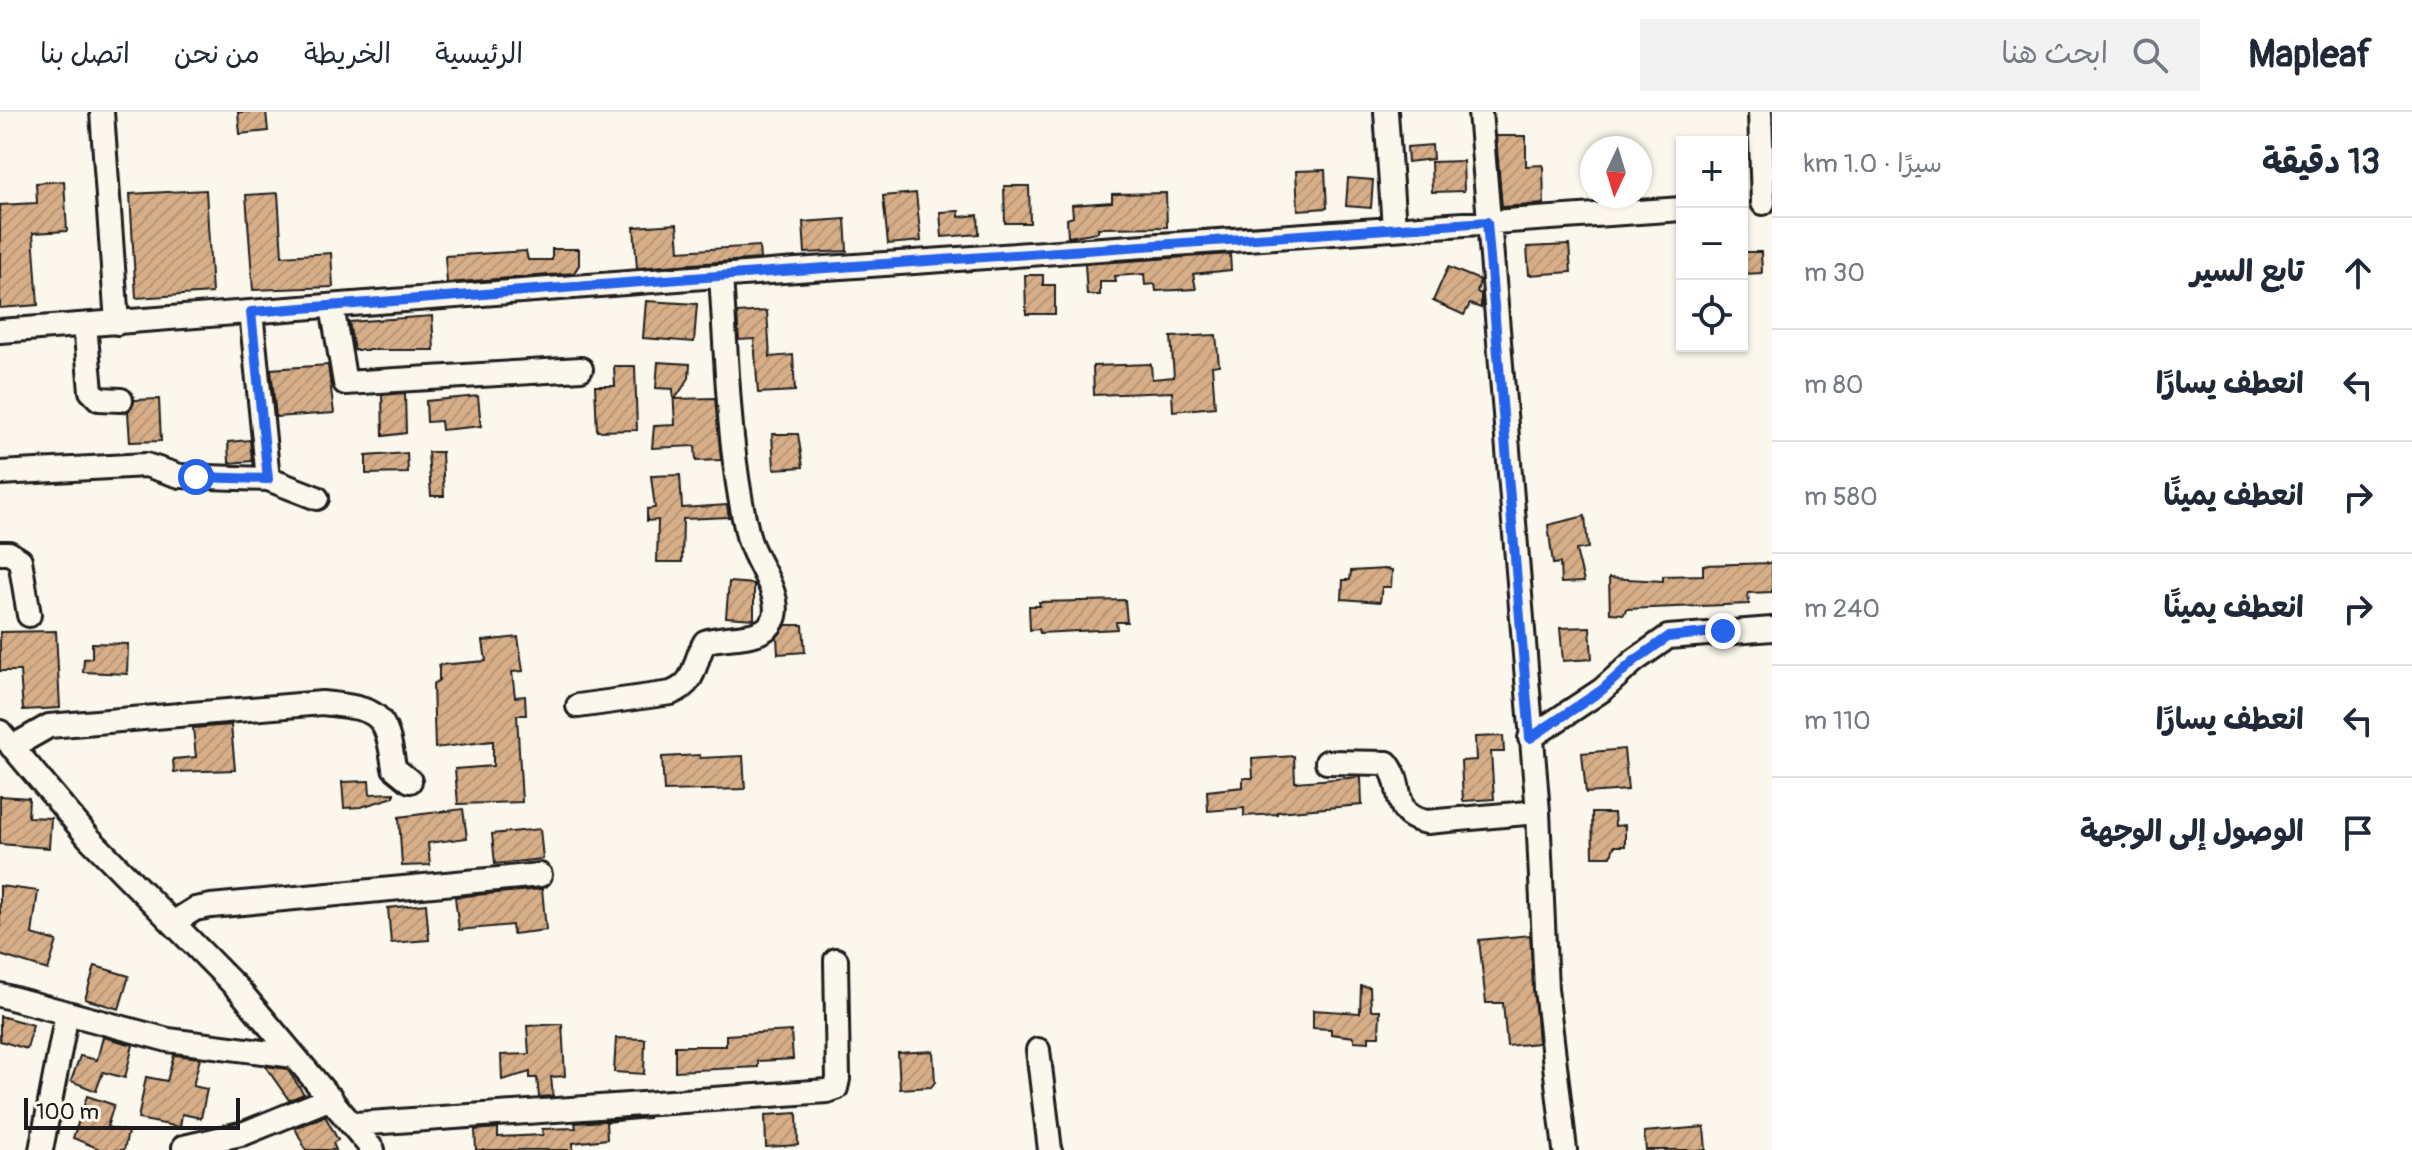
<!DOCTYPE html>
<html lang="ar">
<meta charset="utf-8">
<style>
:root{--surface:#fff;--page:#f2f2f3;--text:#1f2937;--muted:#747a83;--line:#e0e1e3}
body{margin:0;font-family:Pangolin,"Playpen Sans Arabic",sans-serif;background:var(--page);color:var(--text);direction:rtl}
.controls{position:absolute;right:24px;top:24px;display:grid;overflow:hidden;border-radius:0px;box-shadow:0 2px 6px #0004}
.controls button{width:72px;height:72px;display:grid;place-items:center;padding:0;border:0;border-bottom:2px solid var(--line);background:var(--surface);color:var(--text);font:40px sans-serif}
.compass{position:absolute;left:1580px;top:24px;width:72px;height:72px;border-radius:50%;background:var(--surface);box-shadow:0 2px 6px #0004;rotate:184deg}
.scale{position:absolute;left:24px;bottom:20px;width:216px;box-sizing:border-box;padding-left:8px;border:4px solid #1c1c1c;border-top:0;font-size:22px;line-height:28px;white-space:nowrap;color:#1c1c1c;-webkit-text-stroke:6px #fbf7ec;paint-order:stroke}
.stop{position:absolute;width:24px;height:24px;margin:-18px;border:6px solid #2563eb;border-radius:50%;background:#fff}
.stop.end{background:#2563eb;border-color:#fff;box-shadow:0 2px 8px #0008}
.list{margin:0;padding:0;list-style:none}
h2{display:flex;justify-content:space-between;align-items:center;height:104px;margin:0;padding:0 32px;font-size:34px}
h2 small{font-size:26px;font-weight:400;color:var(--muted)}
.list li{display:grid;grid-template-columns:52px 1fr auto;gap:24px;align-items:center;box-sizing:border-box;height:112px;padding:0 32px;border-top:2px solid var(--line)}
.list b{display:block;font-size:30px;white-space:nowrap}
.list em{font-size:26px;font-style:normal;color:var(--muted)}
.icon{flex:none;width:44px;height:44px;fill:none;stroke:currentColor;stroke-width:2;stroke-linecap:round;stroke-linejoin:round}
.map{position:relative;flex:none;width:1772px;height:1038px;overflow:hidden;direction:ltr}
header{display:flex;align-items:center;gap:48px;box-sizing:border-box;height:112px;padding:0 40px;background:var(--surface);border-bottom:2px solid var(--line)}
header strong{font-size:38px}
nav{display:flex;gap:44px;margin-inline-start:auto;font-size:28px}
.search{width:560px;height:72px;background:var(--page);display:flex;align-items:center;gap:20px;box-sizing:border-box;padding:0 28px;border-radius:0px;color:var(--muted);font-size:30px}
main{display:flex}
aside{flex:1;background:var(--surface)}
.map>svg:first-child{display:block}
.building{fill:url(#building-hatch);stroke:#1c1c1c;stroke-width:2}
.lines{fill:none;stroke-linecap:round;stroke-linejoin:round}
.minor-casing{stroke:#1c1c1c;stroke-width:28}
.minor{stroke:#fbf7ec;stroke-width:22}
.route{stroke:#2563eb;stroke-width:10}
</style>
<header>
<strong>Mapleaf</strong>
<div class="search"><svg class="icon" aria-label="search" viewBox="0 0 24 24"><circle cx="10" cy="10" r="6"/><path d="M15 15l6 6"/></svg>ابحث هنا</div>
<nav><a>الرئيسية</a><a>الخريطة</a><a>من نحن</a><a>اتصل بنا</a></nav>
</header>
<main>
<aside>
<h2>13 دقيقة<small>سيرًا · 1.0 km</small></h2>
<ul class="list">
<li><svg class="icon" aria-label="ahead" viewBox="0 0 24 24"><path d="M12 20V5M6 11l6-6 6 6"/></svg><div><b>تابع السير</b></div><em>30 m</em></li>
<li><svg class="icon" aria-label="left" viewBox="0 0 24 24"><path d="M17 20v-9H6M10 6l-5 5 5 5"/></svg><div><b>انعطف يسارًا</b></div><em>80 m</em></li>
<li><svg class="icon" aria-label="right" viewBox="0 0 24 24"><path d="M7 20v-9h11M14 6l5 5-5 5"/></svg><div><b>انعطف يمينًا</b></div><em>580 m</em></li>
<li><svg class="icon" aria-label="right" viewBox="0 0 24 24"><path d="M7 20v-9h11M14 6l5 5-5 5"/></svg><div><b>انعطف يمينًا</b></div><em>240 m</em></li>
<li><svg class="icon" aria-label="left" viewBox="0 0 24 24"><path d="M17 20v-9H6M10 6l-5 5 5 5"/></svg><div><b>انعطف يسارًا</b></div><em>110 m</em></li>
<li><svg class="icon" aria-label="arrive" viewBox="0 0 24 24"><path d="M6 21V4h12l-3 4 3 4H6"/></svg><div><b>الوصول إلى الوجهة</b></div></li>
</ul>
</aside>
<div class="map">
<svg width="1772" height="1038" viewBox="0 0 1772 1038">
<defs>
<pattern id="building-hatch" width="6" height="6" patternUnits="userSpaceOnUse" patternTransform="scale(2)"><rect width="6" height="6" fill="#d7ae88"/><path d="M-1 1l2-2M0 6l6-6M5 7l2-2" fill="none" stroke="#b89575"/></pattern>
</defs>
<rect width="100%" height="100%" fill="#fbf7ec"/>
<filter id="ink" filterUnits="userSpaceOnUse"><feTurbulence type="fractalNoise" baseFrequency=".0125" numOctaves="2"/><feDisplacementMap in="SourceGraphic" scale="16" xChannelSelector="R" yChannelSelector="G"/><feConvolveMatrix kernelMatrix="1 2 1 2 8 2 1 2 1" color-interpolation-filters="sRGB"/></filter>
<g filter="url(#ink)">
<path class="building" d="M238,0H266L268,19L240,22Z
M1496,24H1526V54L1543,53L1544,92L1502,95Z
M1432,33L1433,47L1408,50L1407,35Z
M1463,49L1464,79L1432,80L1431,50Z
M1325,58L1327,96L1298,98L1296,59Z
M1348,66L1373,68L1371,96L1346,94Z
M64,69L67,119L33,121L38,193L0,196V93L37,91L36,71Z
M1004,74H1029L1030,111H1005Z
M206,78L212,181L136,186L130,82Z
M278,81L282,144L331,141L333,175L253,178L246,83Z
M916,81L921,129L888,132L883,84Z
M1166,81L1167,115L1098,116V120L1068,125L1067,107L1073,105L1072,93L1112,90V82Z
M959,99V105L978,103L979,122L942,125L940,100Z
M845,107L847,139L805,141L803,110Z
M677,112L679,139L759,134L760,147L637,156L634,115Z
M1569,133L1571,160L1529,163L1527,135Z
M552,137H579V153L574,161L447,171L445,144L526,139L528,148H552Z
M1742,140H1761L1762,161L1742,162Z
M1230,142L1231,158L1193,162L1196,177L1156,179L1155,172L1145,173L1144,162L1115,164L1116,170H1100V183H1087L1085,152Z
M1448,155L1480,168L1477,180L1481,182V196L1470,192L1464,203L1433,189Z
M1025,163H1043V173H1055V202H1026Z
M646,189L697,192L694,230L643,226Z
M767,199L770,245L793,243L795,279L758,281L754,227L739,228L737,201Z
M432,204L434,238H354L349,210Z
M1216,223L1219,253L1212,254L1215,295L1173,299L1172,280L1094,283L1093,254L1151,252L1152,267L1174,265L1171,225Z
M658,250L690,252L689,266L675,287L715,286L721,348L696,349L695,334L652,336L654,314L675,313L673,277L656,276Z
M328,253L334,301L276,305L271,257Z
M614,254H635L637,318L597,319L595,274H615Z
M405,281L406,321L383,324L382,283Z
M478,284L481,314L442,318L441,309L427,310L426,289Z
M159,287L161,329L130,330L128,300L135,288Z
M772,322H798L803,355L774,357Z
M250,328L252,349L229,351L228,330Z
M428,340H442L444,384H431Z
M407,341L408,361L366,362V344Z
M680,363L682,396L727,393L729,405L683,407L682,450H657L658,408L647,409V397L655,396L651,364Z
M1585,404L1588,436L1576,438L1584,470L1561,471L1560,451L1553,452L1548,413Z
M1772,451V480L1748,481L1749,492L1626,497L1624,502L1610,501L1609,466L1663,469V464L1703,463V453Z
M1385,457L1392,458L1391,475H1382L1380,490L1342,487L1343,468H1350L1351,459Z
M729,470L754,472V507L726,505Z
M1125,488L1127,510H1116L1117,517L1040,521L1039,517L1030,518L1029,494H1040L1039,490Z
M786,513H803L805,540L778,542L777,525Z
M1590,515L1592,547L1563,549L1560,516Z
M56,519L60,596L23,598L20,559H0V520Z
M518,525L523,559L512,560L515,585L525,584L526,603H517L522,690L458,692L455,657L493,654V629L435,636L433,572L439,568V553L486,549L483,529Z
M92,531L128,532L127,562L83,560L84,547L92,546Z
M231,613L235,658L174,660L173,647L196,645L193,616Z
M1503,624L1504,640H1491L1494,687L1463,689L1461,649L1476,648L1475,625Z
M1624,637L1628,678L1586,681L1582,641Z
M700,643V646L743,644L745,677L664,679L662,645Z
M1294,644L1295,670L1361,665L1362,693L1277,700V702L1244,704V696L1208,699L1207,679L1243,675V666H1253L1252,647Z
M369,669L370,682L394,681V685L361,695L344,696L342,670Z
M0,684L29,686L28,705L51,706L49,736L0,732Z
M463,697L467,726L428,731L430,753L402,754L399,705Z
M1592,701H1614L1615,714L1625,713V734H1614L1611,744H1593Z
M540,717L543,747L495,752L492,722Z
M0,774L38,779L32,822L57,829L48,858L0,843Z
M542,777L546,818L513,822L512,813L459,818L455,785Z
M426,792L429,828L391,831L388,796Z
M1530,823L1538,931L1507,934L1503,891H1486L1479,828Z
M95,854L129,864L119,897L85,887Z
M1361,874L1370,875L1371,898H1380L1379,924H1369V930L1354,929V925L1331,922V917L1313,916V898L1360,901Z
M0,904L33,913L27,937L0,929Z
M562,912L565,964L551,965L553,984L539,985L537,966H530V960L502,968L501,943L529,942L527,914Z
M791,919L793,947L758,949V955L675,959V934H726V923Z
M103,925L133,933L125,966L103,960L96,979L71,969L80,944L97,948Z
M616,926L645,927L644,962L614,960Z
M933,939L935,970L931,975L900,977L898,941Z
M174,943L200,946L193,974L207,977L201,1006L182,1002L180,1015L138,1007L146,965L167,969Z
M265,954L287,957L304,982L289,988Z
M87,984L114,993L107,1015L128,1020L124,1038H102L73,1026Z
M797,1001L798,1033L766,1035L765,1003Z
M325,1004L338,1028L333,1031L336,1038H306L295,1016Z
M649,1006L606,1010L607,1027L573,1031V1038H476L475,1018L498,1016V1025L543,1023L542,1017L576,1016L575,1011Z
M1704,1015L1706,1038H1646L1644,1020Z"/>
<g class="lines">
<defs>
<path id="minor" d="M102,0L117,211
M1386,0L1394,116
M1480,0L1538,700L1546,877L1565,1038
M1760,0L1763,91
M332,194L345,271L581,257
M251,200L268,367
M85,213L91,279L99,287L121,288
M0,219L783,159L1682,97
M0,361L146,353L180,364L268,367L317,386
M0,441H9L20,448L29,503
M578,594L671,581C698,570 692,552 705,530C725,522 767,531 775,504C781,480 753,447 748,424C728,340 727,250 721,164
M0,620L89,726L240,879L373,1038
M1530,626L1602,578L1634,549L1668,525L1772,517
M12,635L49,614L322,591C379,597 386,599 394,656L410,669
M1327,650L1387,651C1407,675 1388,703 1427,710L1538,700
M174,810L195,797L211,794L540,763
M0,883L168,928L294,944
M1038,938L1050,1038
M355,1012L827,979L836,976L838,967L836,848
M184,1035L245,1021L331,986
M41,1038L67,901"/>
</defs>
<use href="#minor" class="minor-casing"/>
<use href="#minor" class="minor"/>
</g>
</g>
<g class="lines" filter="url(#ink)">
<path class="route" d="M196,365L268,367L251,200L783,159L1487,110L1530,626L1602,578L1634,549L1668,525L1723,519"/>
</g>
</svg>
<div class="controls">
<button>+</button>
<button>−</button>
<button><svg class="icon" aria-label="locate" viewBox="0 0 24 24"><circle cx="12" cy="12" r="6"/><path d="M12 2v4M12 18v4M2 12h4M18 12h4"/></svg></button>
</div>
<svg class="compass" viewBox="-18 -18 36 36"><path d="M0-13l5 13h-10z" fill="#e53935"/><path d="M0 13l5-13h-10z" fill="#747a83"/></svg>
<div class="scale">100 m</div>
<div class="stop" style="left:196px;top:365px"></div>
<div class="stop end" style="left:1723px;top:519px"></div>
</div>
</main>
